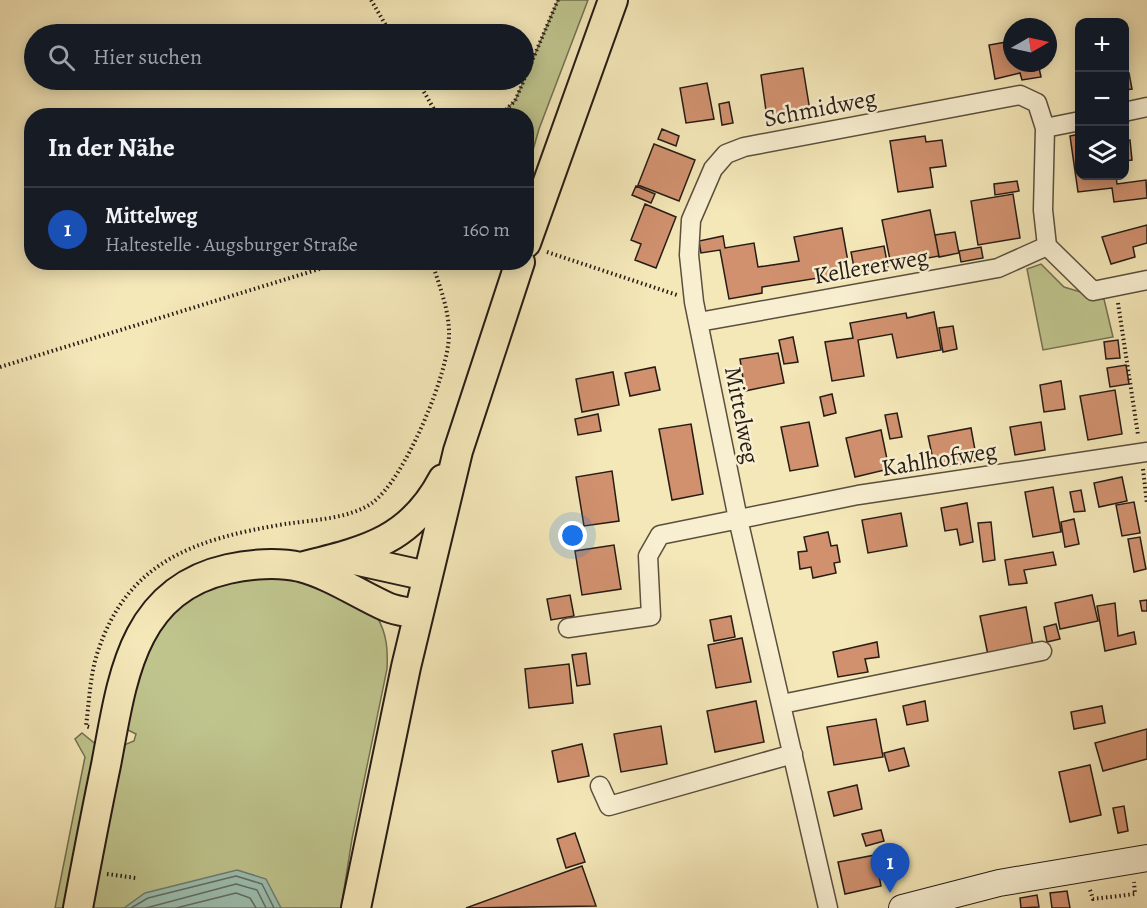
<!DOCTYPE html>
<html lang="de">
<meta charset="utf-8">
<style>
:root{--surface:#171b24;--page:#242831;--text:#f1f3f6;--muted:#9ea1a6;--line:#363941;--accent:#1a73e8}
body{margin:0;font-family:Alegreya,serif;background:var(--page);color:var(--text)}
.controls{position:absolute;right:18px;top:18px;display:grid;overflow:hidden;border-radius:12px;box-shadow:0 3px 15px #0003}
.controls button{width:54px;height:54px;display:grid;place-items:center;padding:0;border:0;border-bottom:2px solid var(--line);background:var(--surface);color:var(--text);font:30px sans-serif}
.compass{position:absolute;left:1003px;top:18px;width:54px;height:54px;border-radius:50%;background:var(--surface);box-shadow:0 3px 15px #0003;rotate:81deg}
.you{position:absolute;left:573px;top:536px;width:21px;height:21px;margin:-15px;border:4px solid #fff;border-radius:50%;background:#1a73e8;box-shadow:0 0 0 9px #1a73e833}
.badge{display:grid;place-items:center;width:39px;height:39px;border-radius:50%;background:var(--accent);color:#fff;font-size:20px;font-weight:700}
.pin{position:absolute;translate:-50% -50px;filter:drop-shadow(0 2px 3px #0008)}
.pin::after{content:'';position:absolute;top:32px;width:21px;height:18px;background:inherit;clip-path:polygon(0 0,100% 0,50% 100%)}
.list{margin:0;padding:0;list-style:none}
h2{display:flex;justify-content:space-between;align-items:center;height:78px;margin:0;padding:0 24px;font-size:26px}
h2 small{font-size:20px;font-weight:400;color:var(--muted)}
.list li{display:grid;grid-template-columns:39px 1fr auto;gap:18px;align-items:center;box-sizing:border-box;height:84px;padding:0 24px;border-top:2px solid var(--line)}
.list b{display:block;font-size:22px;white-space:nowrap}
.list p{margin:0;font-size:20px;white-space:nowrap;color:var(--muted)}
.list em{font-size:20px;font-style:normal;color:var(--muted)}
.icon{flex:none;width:33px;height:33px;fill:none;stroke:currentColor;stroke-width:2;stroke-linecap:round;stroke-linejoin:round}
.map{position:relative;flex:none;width:1147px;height:908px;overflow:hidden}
.search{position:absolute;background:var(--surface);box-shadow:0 3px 15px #0003;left:24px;top:24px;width:510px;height:66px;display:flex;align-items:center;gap:15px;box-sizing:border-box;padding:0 21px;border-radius:33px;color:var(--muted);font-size:22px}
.panel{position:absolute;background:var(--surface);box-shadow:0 3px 15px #0003;left:24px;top:108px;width:510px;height:162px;border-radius:24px}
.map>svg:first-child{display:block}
.green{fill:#bfc48d;stroke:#727051;stroke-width:1.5}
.water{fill:#9cbfb1;stroke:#6d7e73;stroke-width:1.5}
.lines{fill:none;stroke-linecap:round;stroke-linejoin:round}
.shore{stroke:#616e63;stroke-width:1.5}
.building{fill:#d1916f;stroke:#261c15;stroke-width:1.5}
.minor-casing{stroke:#5a4f3e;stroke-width:21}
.secondary-casing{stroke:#261c15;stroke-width:28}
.primary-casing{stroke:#261c15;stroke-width:32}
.path{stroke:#261c15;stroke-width:4;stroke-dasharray:1.5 3;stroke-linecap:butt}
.minor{stroke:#f8efd1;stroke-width:18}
.secondary{stroke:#f8efd1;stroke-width:26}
.primary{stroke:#f4e7b8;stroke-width:28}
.labels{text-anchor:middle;stroke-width:5;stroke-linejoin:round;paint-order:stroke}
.street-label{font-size:24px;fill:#261c15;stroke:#f8efd1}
</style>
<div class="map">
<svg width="1147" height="908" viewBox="0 0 1147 908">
<rect width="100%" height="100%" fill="#f4e7b8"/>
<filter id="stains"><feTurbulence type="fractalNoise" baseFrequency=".00333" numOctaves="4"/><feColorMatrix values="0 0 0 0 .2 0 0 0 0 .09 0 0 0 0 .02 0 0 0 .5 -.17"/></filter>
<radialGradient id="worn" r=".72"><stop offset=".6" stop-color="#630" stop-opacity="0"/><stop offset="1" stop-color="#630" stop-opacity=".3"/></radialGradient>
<path class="green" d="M558,0H588L539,129L527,171L526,116L499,115L515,101Z
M1041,264L1064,287L1104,299L1113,337L1043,350L1027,269Z
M247,574L299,577L377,617C387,634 388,650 387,669L352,839L341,908H89L119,747L134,741L136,734L126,729V723L150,638L192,594Z
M82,733L98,746L74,852L66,908H55L85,757L75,739Z"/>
<path class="water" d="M237,870L266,879L281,908H124L145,893Z"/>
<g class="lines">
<path class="shore" d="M131,908L148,898L236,876L262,884L274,908
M146,908L236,884L257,890L266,908
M176,908L236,893L250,898L256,908"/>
</g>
<path class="building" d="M1012,41V63H1038L1041,77L1022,80L1020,73L995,79L989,45Z
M803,68L810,111L767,118L761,75Z
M1124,73H1129L1132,89L1124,90Z
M707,83L714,119L686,123L680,88Z
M729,102L733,123L722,125L719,104Z
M662,129L679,136L676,146L658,139Z
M1080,134V176H1116L1117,184L1146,180L1147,198L1114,202L1112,188L1078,192L1070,136Z
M925,136L926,142L942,140L946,166L930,168L933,187L898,192L890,141Z
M1130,140L1132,160L1124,161V141Z
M654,144L695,160L679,201L638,185Z
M1017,181L1019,191L995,195L994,184Z
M636,186L655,194L651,203L632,195Z
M1013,194L1020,238L978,245L971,201Z
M645,204L676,217L656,268L635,260L641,244L631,240Z
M930,210L939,256L891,265L882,220Z
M1147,225V243L1133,247L1135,257L1111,264L1102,237Z
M842,228L850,273L762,287V293L729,299L720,250L701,253L699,241L723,236L725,248L754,243L758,267L799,261L794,237Z
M955,232L959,253L939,257L935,235Z
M884,246L888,267L855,273L851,252Z
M981,247L983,258L961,262L959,251Z
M934,312L941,350L897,358L892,334L858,340L864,376L832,381L825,342L853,338L850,323L906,313L907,318Z
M953,326L957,349L943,352L939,328Z
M793,337L798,362L784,364L779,340Z
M1118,340L1120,358L1106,359L1104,342Z
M778,353L784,383L745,391L740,359Z
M1126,365L1129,384L1110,387L1107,368Z
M655,367L660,390L630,396L625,373Z
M613,372L619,405L582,412L576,379Z
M1061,381L1065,409L1044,412L1040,385Z
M1115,390L1122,434L1088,440L1080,396Z
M832,394L836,413L824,416L820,397Z
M897,413L902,437L890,439L885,415Z
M598,414L601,431L578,435L575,419Z
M809,422L818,466L790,471L781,427Z
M1041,422L1045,450L1015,455L1010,427Z
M691,424L703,494L672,500L659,429Z
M971,428L977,461L935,469L928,436Z
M881,430L889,469L855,477L846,438Z
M612,471L619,521L584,526L576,477Z
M1122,477L1127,501L1099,507L1094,483Z
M1053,487L1061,532L1033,537L1025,492Z
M1081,490L1085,511L1074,512L1070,492Z
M1134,502L1140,533L1122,536L1116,505Z
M967,503L973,542L960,545L957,529L945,531L941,508Z
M901,513L907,546L868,553L862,520Z
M1074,519L1079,544L1065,547L1061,522Z
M991,522L995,560L983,562L978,523Z
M828,532L831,546L837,545L840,562L834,563L836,573L813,578L811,567L800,569L798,552L807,551L804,537Z
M1140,537L1146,569L1134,572L1128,539Z
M614,545L621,589L582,595L575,551Z
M1053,552L1056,565L1024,570L1027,583L1009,585L1005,560Z
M570,595L574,616L551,620L547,599Z
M1092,595L1098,621L1060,629L1055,603Z
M1147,600V611H1142L1140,601Z
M1115,603L1118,636L1134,632L1136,644L1105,651L1097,606Z
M1026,607L1033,646L988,655L980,616Z
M731,616L735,637L714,641L710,620Z
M1056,624L1060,639L1047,642L1044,627Z
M742,638L751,682L716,688L708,645Z
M877,642L879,657L865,659L868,672L838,677L833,652Z
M586,653L590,684L577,686L572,655Z
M569,664L573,703L529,708L525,669Z
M756,701L764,742L715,752L707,711Z
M925,701L928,721L907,725L903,706Z
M1102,706L1105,723L1074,729L1071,712Z
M876,719L883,757L834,765L827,727Z
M661,726L667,764L621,772L614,734Z
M1147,729V759L1103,771L1095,743Z
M582,744L589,776L558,782L552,751Z
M904,748L909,766L889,771L884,753Z
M1090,765L1101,815L1070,822L1059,772Z
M857,785L862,809L834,816L828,792Z
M1124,806L1128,831L1118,833L1113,808Z
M881,830L884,841L866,846L862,834Z
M575,833L585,862L566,868L557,839Z
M875,855L881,886L845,894L838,862Z
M582,866L596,906L466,908Z
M1067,891L1070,908H1052L1050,893Z
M1037,895L1039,907L1021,908L1020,898Z"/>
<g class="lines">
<defs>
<path id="minor" d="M1124,112L1147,107
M1045,128L1043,210L1047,246L1093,291L1147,280
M699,322L998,268L1047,246
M568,628L651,616L648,556L660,535L858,495L1147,452
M782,704L1042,651
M600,786L609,806L793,754
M828,908L738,519L694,302L689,255L691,220L713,169L726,154L744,147L1020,95L1037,103L1045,128L1080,121"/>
<path id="secondary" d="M902,908L999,883L1147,858"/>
<path id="primary" d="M526,243L613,0
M341,557L427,576
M300,567C364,551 410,542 443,479
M78,908C87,860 96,813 106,765C122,682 130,591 228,569C250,564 278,562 300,567C331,575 358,594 387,607C396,611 408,612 418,614
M356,908L406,667L458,451L520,262"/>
</defs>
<use href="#minor" class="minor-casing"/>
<use href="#secondary" class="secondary-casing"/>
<use href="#primary" class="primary-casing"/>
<path class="path" d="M371,0L391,34
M417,80L438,116
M499,116L515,101L558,0
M547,252L677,295
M1118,303L1138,435
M0,367L342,262
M1143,469L1147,504
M89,727L86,726C89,703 90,676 97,654C127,560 196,539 285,524C312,520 349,519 372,503C404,481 450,371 449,333C449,309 439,285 432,262
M107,874L136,878
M1090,890L1093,899L1135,894L1134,882"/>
<use href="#minor" class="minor"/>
<use href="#secondary" class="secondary"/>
<use href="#primary" class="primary"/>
</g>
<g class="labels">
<g class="street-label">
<text transform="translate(820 108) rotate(-11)" y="8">Schmidweg</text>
<text transform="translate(871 266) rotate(-10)" y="8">Kellererweg</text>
<text transform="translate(742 415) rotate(79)" y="8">Mittelweg</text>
<text transform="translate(939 459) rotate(-9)" y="8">Kahlhofweg</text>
</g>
</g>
<rect width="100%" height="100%" filter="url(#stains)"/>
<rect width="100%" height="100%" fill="url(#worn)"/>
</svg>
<div class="controls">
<button>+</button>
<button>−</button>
<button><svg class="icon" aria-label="layers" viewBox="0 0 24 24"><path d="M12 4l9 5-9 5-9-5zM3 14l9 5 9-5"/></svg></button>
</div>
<svg class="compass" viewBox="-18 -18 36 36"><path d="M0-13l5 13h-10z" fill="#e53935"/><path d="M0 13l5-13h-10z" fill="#9ea1a6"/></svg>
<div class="you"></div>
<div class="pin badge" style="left:890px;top:893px;background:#1a4fb4">1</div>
<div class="search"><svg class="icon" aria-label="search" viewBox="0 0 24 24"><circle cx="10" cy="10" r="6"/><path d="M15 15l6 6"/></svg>Hier suchen</div>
<section class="panel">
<h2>In der Nähe<small></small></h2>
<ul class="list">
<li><span class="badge" style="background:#1a4fb4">1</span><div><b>Mittelweg</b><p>Haltestelle · Augsburger Straße</p></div><em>160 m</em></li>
</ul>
</section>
</div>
